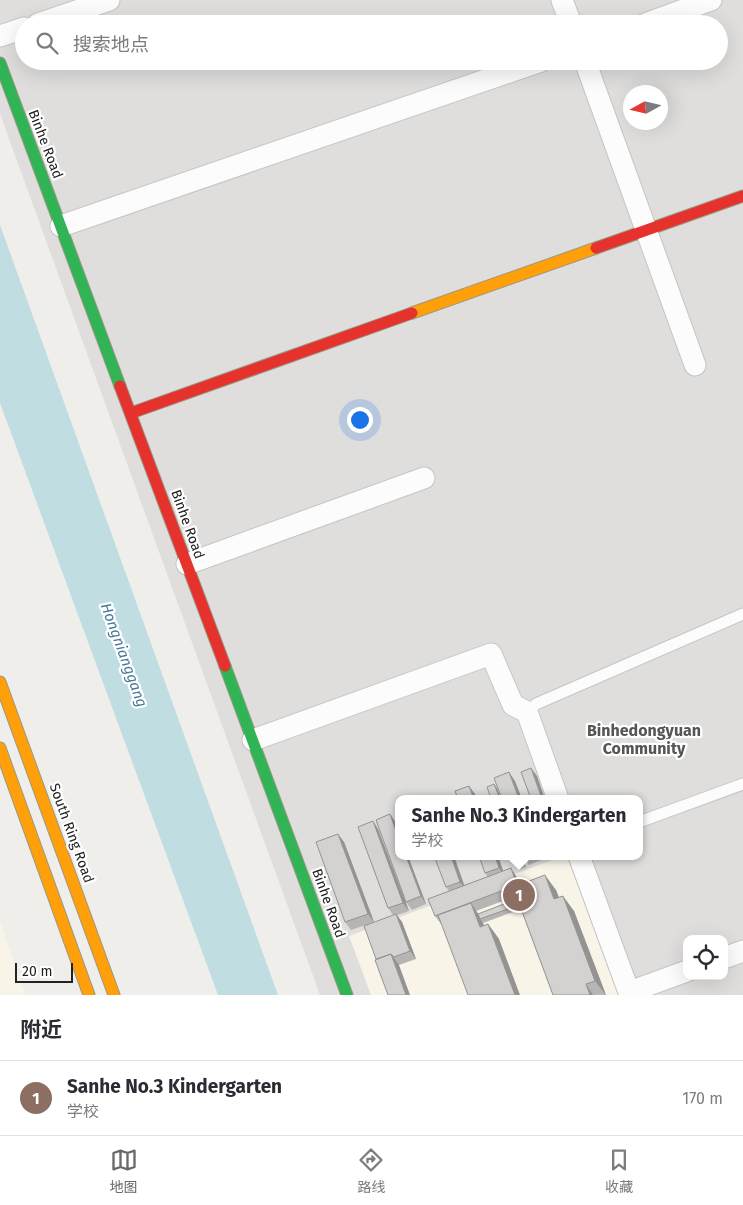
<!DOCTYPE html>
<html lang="zh">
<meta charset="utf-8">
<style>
:root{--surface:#fff;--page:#f2f2f3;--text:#2b2b33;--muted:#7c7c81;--line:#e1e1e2;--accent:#6a6968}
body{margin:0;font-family:"Fira Sans","Noto Sans SC",sans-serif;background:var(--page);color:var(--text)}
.controls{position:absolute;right:15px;bottom:15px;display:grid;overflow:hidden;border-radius:10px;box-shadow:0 5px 20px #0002}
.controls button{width:45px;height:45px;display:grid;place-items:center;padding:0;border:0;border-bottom:1px solid var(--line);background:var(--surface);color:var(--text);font:25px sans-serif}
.compass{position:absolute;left:623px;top:85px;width:45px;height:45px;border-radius:50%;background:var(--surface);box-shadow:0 5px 20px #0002;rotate:262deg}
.scale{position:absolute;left:15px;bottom:12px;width:58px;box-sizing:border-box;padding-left:5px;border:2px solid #222;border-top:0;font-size:14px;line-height:18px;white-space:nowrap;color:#222;-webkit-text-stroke:4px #fff;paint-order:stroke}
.you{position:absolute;left:359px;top:419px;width:18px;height:18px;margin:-12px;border:4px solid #fff;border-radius:50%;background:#1a73e8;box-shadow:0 0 0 8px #1a73e833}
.badge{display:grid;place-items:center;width:32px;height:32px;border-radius:50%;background:var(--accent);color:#fff;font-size:16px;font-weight:700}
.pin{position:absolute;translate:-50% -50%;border:2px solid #fff;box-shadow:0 1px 5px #0006}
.popup{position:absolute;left:395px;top:795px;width:248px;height:65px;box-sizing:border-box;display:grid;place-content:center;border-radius:10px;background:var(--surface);filter:drop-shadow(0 1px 4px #0005);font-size:16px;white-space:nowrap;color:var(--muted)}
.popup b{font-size:19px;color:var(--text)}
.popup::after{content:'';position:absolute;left:50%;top:100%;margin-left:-10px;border:10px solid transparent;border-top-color:var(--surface)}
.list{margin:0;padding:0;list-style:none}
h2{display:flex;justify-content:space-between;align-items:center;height:65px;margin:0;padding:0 20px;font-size:21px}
h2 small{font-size:16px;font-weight:400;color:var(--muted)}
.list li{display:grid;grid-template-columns:32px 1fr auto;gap:15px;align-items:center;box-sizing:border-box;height:75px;padding:0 20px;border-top:1px solid var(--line)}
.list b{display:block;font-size:19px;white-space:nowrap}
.list p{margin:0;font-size:16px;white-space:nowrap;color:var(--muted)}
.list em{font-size:16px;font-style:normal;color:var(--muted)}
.icon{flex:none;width:28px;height:28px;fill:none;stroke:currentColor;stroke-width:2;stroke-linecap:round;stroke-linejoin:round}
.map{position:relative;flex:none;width:743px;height:995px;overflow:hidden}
.search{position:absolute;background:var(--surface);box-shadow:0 5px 20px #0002;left:15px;right:15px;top:15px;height:55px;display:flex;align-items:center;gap:12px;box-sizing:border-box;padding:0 18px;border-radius:28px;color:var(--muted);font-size:19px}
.sheet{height:140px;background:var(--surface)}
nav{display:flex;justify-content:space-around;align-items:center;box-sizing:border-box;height:70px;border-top:1px solid var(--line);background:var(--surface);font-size:14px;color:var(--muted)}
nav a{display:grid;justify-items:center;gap:2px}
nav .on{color:var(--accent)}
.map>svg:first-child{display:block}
.residential{fill:#dfdedc;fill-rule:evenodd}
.education{fill:#f8f5e8}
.water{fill:#c0dee1}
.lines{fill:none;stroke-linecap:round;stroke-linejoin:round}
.lane-casing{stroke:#c6c5c3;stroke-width:13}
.street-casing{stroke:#c6c5c3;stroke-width:23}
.fast-casing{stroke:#9a9983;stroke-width:13}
.slow-casing{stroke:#9a9983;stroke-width:13}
.jam-casing{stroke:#9a9983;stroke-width:13}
.lane{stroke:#fdfcfc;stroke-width:11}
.street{stroke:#fdfcfc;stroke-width:21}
.fast{stroke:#30b455;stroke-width:11}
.slow{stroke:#ff9f0a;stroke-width:11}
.jam{stroke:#e5322d;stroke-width:11}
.wall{fill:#b6b5b3;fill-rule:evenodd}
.shaded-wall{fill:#949392}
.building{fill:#d4d2d0;stroke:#949392}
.labels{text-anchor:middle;stroke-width:4.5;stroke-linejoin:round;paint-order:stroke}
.street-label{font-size:14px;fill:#222;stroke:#fff}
.water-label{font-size:15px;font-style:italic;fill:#477997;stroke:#fff}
.quarter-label{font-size:16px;font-weight:bold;fill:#555;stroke:#fff}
</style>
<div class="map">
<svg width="743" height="995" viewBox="0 0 743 995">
<rect width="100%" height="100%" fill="#f0eeeb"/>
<path class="residential" d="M0,0H743V995H320L0,114ZM24,24H719V61H24ZM630,92H660V122H630ZM399,799H639V856H399ZM687,939H724V976H687Z"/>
<path class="education" d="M563,856H567L618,995H371L349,936Z
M0,921L25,995H0Z"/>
<path class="water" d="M0,225L278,995H218L0,403Z"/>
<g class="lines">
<defs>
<path id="lane" d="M527,712L536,704L743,614
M639,822L743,784"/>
<path id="street" d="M562,0L571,24
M38,24L109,0
M645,24L711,0
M0,36L24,28
M585,61L695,365
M61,226L541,61
M187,564L424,478
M253,740L491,654L513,705L527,712L558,799
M579,856L630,995
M724,958L743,951
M629,992L687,971"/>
<path id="fast" d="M0,63L120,386
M225,666L347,995"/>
<path id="slow" d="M412,313L596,248
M0,682L114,995
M0,748L89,995"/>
<path id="jam" d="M596,248L743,196
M120,386L225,666
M131,413L412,313"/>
</defs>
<use href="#lane" class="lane-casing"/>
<use href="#street" class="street-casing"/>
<use href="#fast" class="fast-casing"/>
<use href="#slow" class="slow-casing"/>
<use href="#jam" class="jam-casing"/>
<use href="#lane" class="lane"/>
<use href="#street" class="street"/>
<use href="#fast" class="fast"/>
<use href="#slow" class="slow"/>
<use href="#jam" class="jam"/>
</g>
<path class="wall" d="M390,814L396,823L399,831V856H408L426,904L412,910L406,902L376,820Z
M373,821L378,829L409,911L397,915L402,922L416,959L399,965L376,959L393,915L388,908Z
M344,842L374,922L351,930L345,922Z
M434,856L464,885L488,877L485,873L479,856H498L503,871L516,876L520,884L556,890L559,897L574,911L606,995H553L521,909L483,923L484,926L488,924L499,939L442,924H441L435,916L449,891L446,887ZM516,896L517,899L478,914L476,911Z
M513,856H522L526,867L519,870L516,866Z
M523,856H543L544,859L529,865Z"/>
<path class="shaded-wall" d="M531,768L537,776L545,799H542Z
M509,772L515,781L522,799H519Z
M494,784L497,788L501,799H500Z
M469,786L475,794L477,799H474Z
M390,814L396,823L399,831V839Z
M373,821L378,829L409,911L403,903Z
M338,834L344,842L374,922L368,914Z
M406,856H408L426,904L421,896Z
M451,856H454L466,890L460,882Z
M495,856H498L505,876L499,868Z
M521,856H522L526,867L524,863Z
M511,868L516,876L523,893L517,885Z
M545,875L556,890L565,914L554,899Z
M563,896L574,911L606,995L595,981Z
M471,903L481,918L480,919L483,923L490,942L480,927Z
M396,914L402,922L416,959L410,951Z
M488,924L499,939L520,995H515Z
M391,954L399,965L410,995H406Z
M586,984L593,995H590Z"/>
<path class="building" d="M531,768L542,799H531L521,772Z
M509,772L519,799H502L494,778Z
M494,784L500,799H491L487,787Z
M469,786L474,799H458L455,791Z
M390,814L399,839V856H406L421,896L406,902L376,820Z
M373,821L403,903L388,908L358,827Z
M338,834L368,914L345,922L316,842Z
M434,856H451L460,882L446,887Z
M479,856H495L499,868L485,873Z
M513,856H521L524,863L516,866Z
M511,868L517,885L435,916L428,899Z
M545,875L554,899L563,896L595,981L586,984L590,995H553L513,887Z
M517,899L519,905L480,919L478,914Z
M471,903L480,927L488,924L515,995H468L438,915Z
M396,914L410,951L394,957L391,954L376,959L364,926Z
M391,954L406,995H388L375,960Z"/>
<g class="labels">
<g class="street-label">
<text transform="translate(46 144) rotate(69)" y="5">Binhe Road</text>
<text transform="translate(188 524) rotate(70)" y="5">Binhe Road</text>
<text transform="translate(72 833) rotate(70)" y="5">South Ring Road</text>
<text transform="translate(329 903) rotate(70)" y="5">Binhe Road</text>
</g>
<g class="water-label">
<text transform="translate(124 655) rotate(70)" y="5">Hongnianggang</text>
</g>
<g class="quarter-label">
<text x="644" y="736">Binhedongyuan<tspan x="644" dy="18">Community</tspan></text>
</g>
</g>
</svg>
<div class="controls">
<button><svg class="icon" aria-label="locate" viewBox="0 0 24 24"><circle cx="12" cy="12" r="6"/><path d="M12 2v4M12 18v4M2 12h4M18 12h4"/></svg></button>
</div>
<svg class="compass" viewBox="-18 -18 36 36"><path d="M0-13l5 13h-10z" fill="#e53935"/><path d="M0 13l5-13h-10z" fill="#7c7c81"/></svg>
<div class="scale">20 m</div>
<div class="you"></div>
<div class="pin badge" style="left:519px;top:895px;background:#8d6e63">1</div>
<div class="popup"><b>Sanhe No.3 Kindergarten</b>学校</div>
<div class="search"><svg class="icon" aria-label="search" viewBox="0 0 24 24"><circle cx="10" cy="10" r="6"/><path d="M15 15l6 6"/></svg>搜索地点</div>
</div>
<section class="sheet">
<h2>附近<small></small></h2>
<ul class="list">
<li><span class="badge" style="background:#8d6e63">1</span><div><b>Sanhe No.3 Kindergarten</b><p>学校</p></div><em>170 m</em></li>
</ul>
</section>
<nav>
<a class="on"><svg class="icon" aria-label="map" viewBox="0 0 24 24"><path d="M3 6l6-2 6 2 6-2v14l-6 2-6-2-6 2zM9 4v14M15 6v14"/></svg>地图</a>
<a><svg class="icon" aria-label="directions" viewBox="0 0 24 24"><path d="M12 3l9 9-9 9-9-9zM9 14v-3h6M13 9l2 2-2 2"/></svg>路线</a>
<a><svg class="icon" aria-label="saved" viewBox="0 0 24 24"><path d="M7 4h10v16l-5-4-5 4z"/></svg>收藏</a>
</nav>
